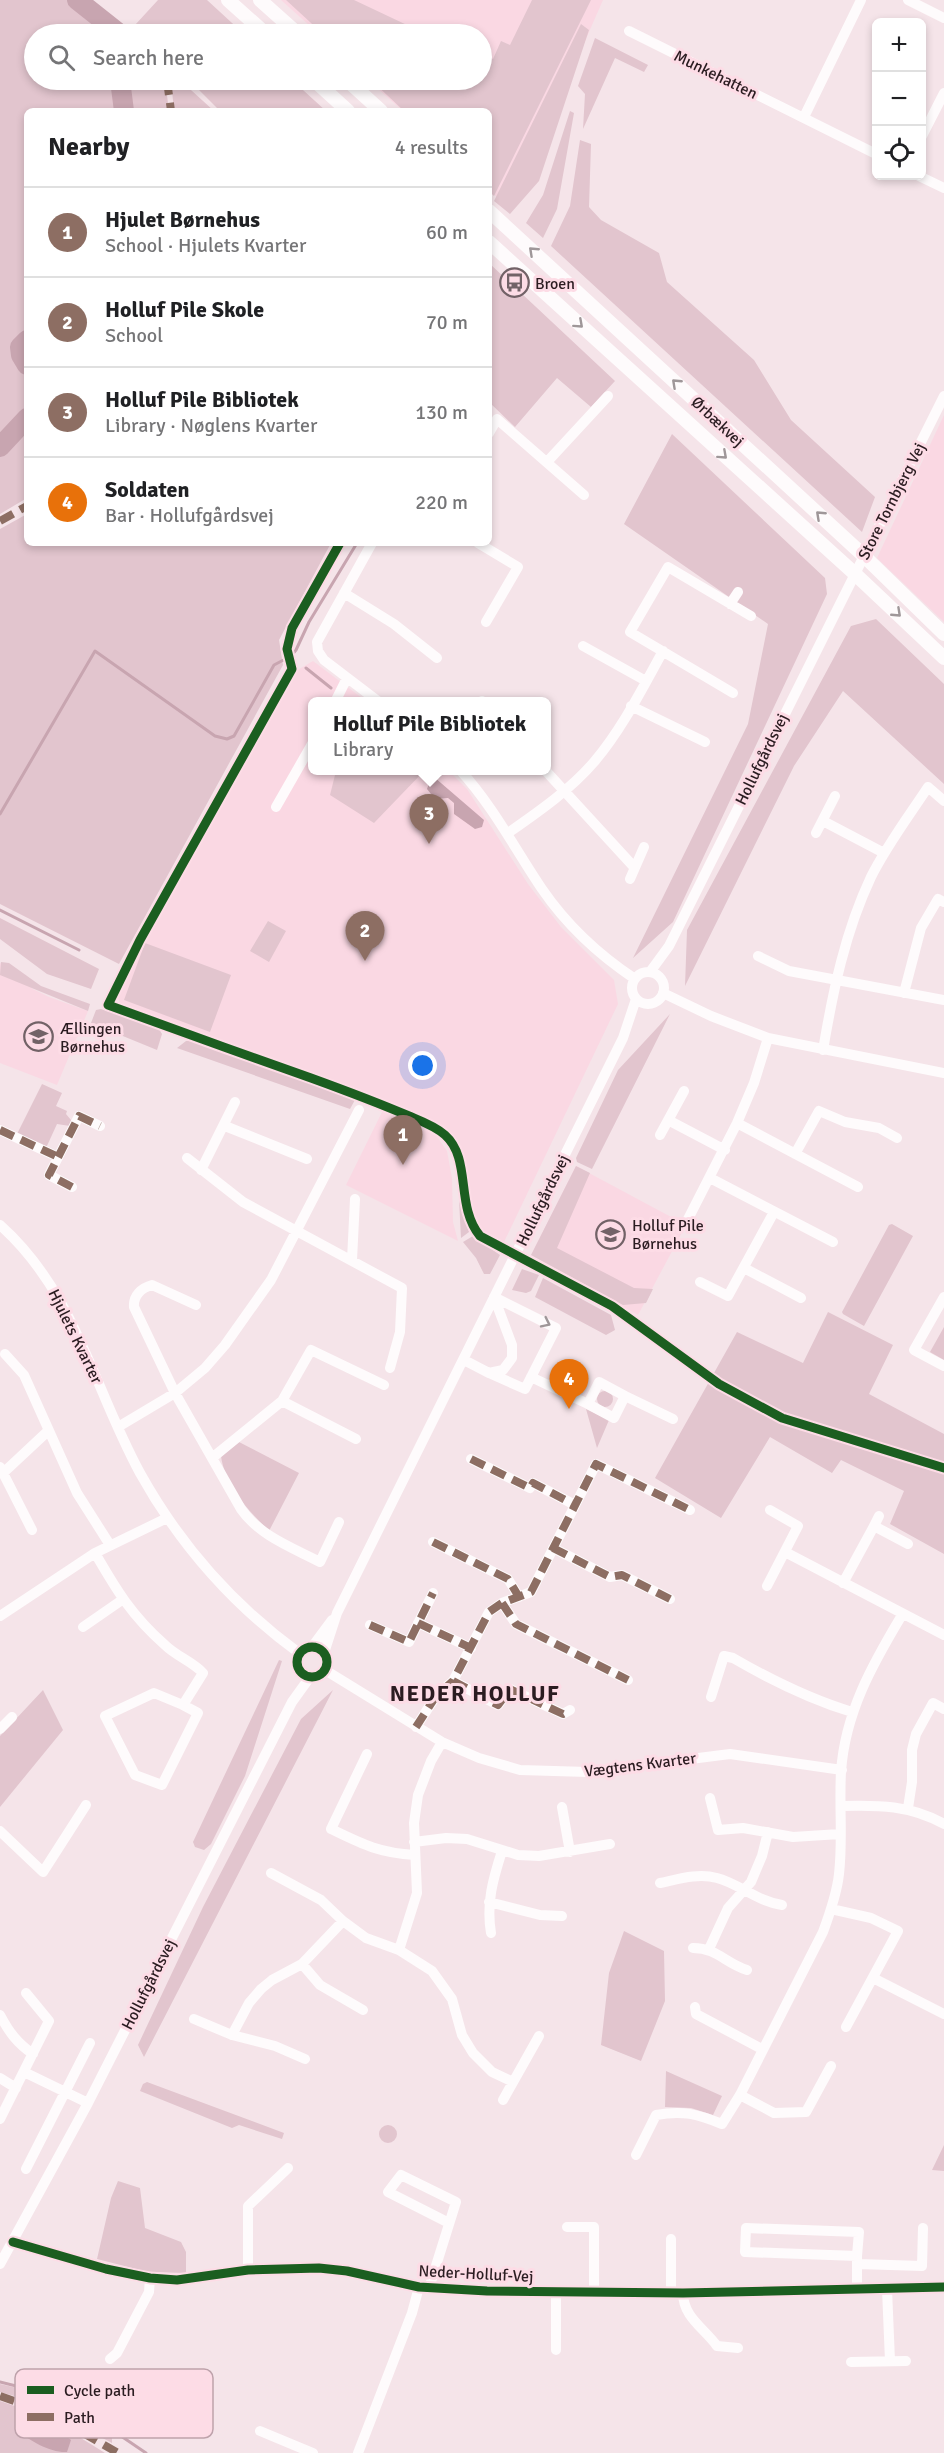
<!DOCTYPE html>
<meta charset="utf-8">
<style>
:root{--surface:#fff;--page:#f6f6f6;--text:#202124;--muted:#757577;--line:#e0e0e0;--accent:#2563eb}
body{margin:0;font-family:Signika,sans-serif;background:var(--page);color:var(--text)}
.controls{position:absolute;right:18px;top:18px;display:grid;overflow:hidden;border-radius:9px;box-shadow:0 3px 9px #0003}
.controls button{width:54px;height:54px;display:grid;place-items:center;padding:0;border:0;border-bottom:2px solid var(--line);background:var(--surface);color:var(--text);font:30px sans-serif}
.you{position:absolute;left:423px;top:1066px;width:21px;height:21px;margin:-15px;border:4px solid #fff;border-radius:50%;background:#1a73e8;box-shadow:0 0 0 9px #1a73e833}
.badge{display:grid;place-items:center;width:39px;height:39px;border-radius:50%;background:var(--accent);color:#fff;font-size:20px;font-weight:700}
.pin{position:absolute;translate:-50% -50px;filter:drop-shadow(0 2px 3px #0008)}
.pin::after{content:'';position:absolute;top:32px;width:21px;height:18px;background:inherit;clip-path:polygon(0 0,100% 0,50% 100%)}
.popup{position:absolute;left:308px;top:697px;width:243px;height:78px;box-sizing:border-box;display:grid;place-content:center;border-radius:9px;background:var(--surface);filter:drop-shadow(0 2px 4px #0005);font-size:20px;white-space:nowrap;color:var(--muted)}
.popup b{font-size:22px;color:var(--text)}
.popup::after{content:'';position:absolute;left:50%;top:100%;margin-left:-12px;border:12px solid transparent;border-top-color:var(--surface)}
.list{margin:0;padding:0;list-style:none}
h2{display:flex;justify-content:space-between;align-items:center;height:78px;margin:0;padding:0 24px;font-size:26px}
h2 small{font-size:20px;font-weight:400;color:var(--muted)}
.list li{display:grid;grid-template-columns:39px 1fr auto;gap:18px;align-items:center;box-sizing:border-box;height:90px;padding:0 24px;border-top:2px solid var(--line)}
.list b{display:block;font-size:22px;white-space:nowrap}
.list p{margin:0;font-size:20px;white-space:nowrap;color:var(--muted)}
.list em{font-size:20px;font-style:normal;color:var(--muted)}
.icon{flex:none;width:33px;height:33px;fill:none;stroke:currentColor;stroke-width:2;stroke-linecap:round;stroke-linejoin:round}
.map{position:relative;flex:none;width:944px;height:2453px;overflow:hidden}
.search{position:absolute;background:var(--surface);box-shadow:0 3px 9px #0003;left:24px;top:24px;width:468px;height:66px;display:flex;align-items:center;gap:15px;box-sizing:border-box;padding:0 21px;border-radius:33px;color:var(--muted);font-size:22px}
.panel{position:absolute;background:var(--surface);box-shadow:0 3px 9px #0003;left:24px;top:108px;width:468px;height:438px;border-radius:9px}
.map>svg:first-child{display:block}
.built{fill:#fad8e3}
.green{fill:#e2c5ce}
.water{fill:#c8a5b0}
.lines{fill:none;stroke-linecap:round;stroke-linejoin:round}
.stream{stroke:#c8a5b0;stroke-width:3}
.river{stroke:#c8a5b0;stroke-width:20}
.minor{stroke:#fefbfc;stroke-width:10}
.major{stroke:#fefbfc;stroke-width:14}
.quiet{stroke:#8d6e63;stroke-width:8;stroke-dasharray:15 8;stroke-linecap:butt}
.cycleway-casing{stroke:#fddce6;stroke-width:13}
.cycleway{stroke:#1b5e20;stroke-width:9}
.oneway{stroke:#9f9799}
.labels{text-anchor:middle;stroke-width:6;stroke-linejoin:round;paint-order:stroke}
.street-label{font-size:16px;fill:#2b1c21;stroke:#fddce6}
.poi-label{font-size:16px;fill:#2b1c21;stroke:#fddce6;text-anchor:start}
.district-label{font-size:22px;font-weight:bold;letter-spacing:1.5px;fill:#2b1c21;stroke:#fddce6}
.key{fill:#fddce6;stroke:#bea2ab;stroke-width:1.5}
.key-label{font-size:16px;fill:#2b1c21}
</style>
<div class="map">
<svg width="944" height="2453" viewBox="0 0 944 2453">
<rect width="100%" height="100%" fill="#f5e4e9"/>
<path class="built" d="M281,0H603L511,210L489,190V111H403L368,80H482V34H319Z
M944,415V622L877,558Z
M313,661L366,701L312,702V770L449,771L467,789L528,884L561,927L614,980L618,1004L504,1242L484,1234L474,1224L467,1201L463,1163L451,1134L408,1112L356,1089L121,1007L117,995L294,672Z
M0,963L33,989L49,997L88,1011L57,1085L0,1063Z
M383,1110L436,1135L447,1151L452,1178L453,1222L458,1241L346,1185Z
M576,1166L686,1225L638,1315L531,1255Z"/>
<path class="green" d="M0,0H88L129,34H34V80H165L169,111H27V498L0,514Z
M158,0H207L244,34H145L135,25Z
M286,0H354L426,34H323Z
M532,0H591L494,196L489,191V111H404L371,80H482V53L493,59L501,41L510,45Z
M581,24L589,30L539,181L510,214L494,201Z
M595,38L648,65L644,72L615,58L583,129L585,94L578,86Z
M171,80H180L214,111H174Z
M189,80H292L326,111H220Z
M570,111L574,113L557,209L543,238L526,223L543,195Z
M580,140L591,144L589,207L601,220L659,253L667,282L754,360L791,420L875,497L862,532L551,246L570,206Z
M489,263L615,381L591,407L557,378L515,427L489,402Z
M672,434L825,578L827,594L673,922L633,958L748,724L768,624L624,524Z
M27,514V543H331L279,640L283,665L119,964L0,904V529Z
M876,619L944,684V784L843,691L794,766L685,986L687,930L851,626Z
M336,771V770L424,771L374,823L330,795Z
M0,918L99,969L91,989L47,974L0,939Z
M268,921L286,931L269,962L250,951Z
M145,943L231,975L210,1032L124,1000Z
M1,962L9,963L41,986L90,1004L88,1011L0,975Z
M101,1009L159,1029L162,1034L157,1050L91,1023L96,1010Z
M670,1014L592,1169L577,1162L576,1158L618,1070Z
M186,1041H194L356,1098L350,1109L177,1048Z
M42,1084L62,1093L56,1106L67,1111L66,1114L71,1120L70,1126L57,1124L46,1148L17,1134Z
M576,1166L590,1173L557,1248L634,1288L653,1289L646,1303L623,1305L531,1255Z
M459,1200L469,1232L461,1238Z
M892,1224L913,1236L864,1326L843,1314L842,1312L889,1225Z
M473,1236L500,1255L490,1274H484L476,1258L463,1242Z
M522,1269L539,1275L531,1291L526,1293L512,1290Z
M543,1278L611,1315L615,1330L606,1335L535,1297Z
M828,1312L893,1345L869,1394L944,1434V1554L890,1524L904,1491L841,1460L832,1473L770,1437L721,1518L655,1478L737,1332L803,1363Z
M944,1327V1360L930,1352Z
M597 1399a8 8 0 1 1 16 0a8 8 0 1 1-16 0Z
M586,1409L609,1420L597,1448Z
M239,1442L299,1473L269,1531C249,1511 225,1486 221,1456Z
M279,1660L282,1661L245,1776L211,1844L204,1850L195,1847L193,1842Z
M43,1690L63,1730L0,1807V1736Z
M333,1690L144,2057L138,2045L203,1907L301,1719Z
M624,1931L664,1951L665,2001L641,2061L601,2045L609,1973Z
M666,2071L722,2096L713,2115L691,2108L665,2107Z
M147,2082L284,2133L282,2139L239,2125L232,2128L140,2091L143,2084Z
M379 2134a9 9 0 1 1 18 0a9 9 0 1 1-18 0Z
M944,2145V2171L932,2170Z
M118,2181L140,2188L145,2228L181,2242L186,2252V2273L148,2272L97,2259L111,2198Z
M0,2384L35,2392L112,2433V2443L32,2401L0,2392Z
M0,2401C38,2413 71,2431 105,2453H0Z"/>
<path class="water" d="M434,777L484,820L482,827L475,829L454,814V803L448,798L435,799L427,789L431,778Z
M25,2414C43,2415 58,2429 71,2440L67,2452C51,2453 29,2441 18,2430L19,2418Z"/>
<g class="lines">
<path class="stream" d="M306,668L331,688
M346,700L347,702
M432,770L439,776
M0,814L95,651L215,736L227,739L234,736L274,665L291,656L296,650L309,622L357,543
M0,910L79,950
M0,2382L36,2391L93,2417L146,2453"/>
<path class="river" d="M77,0L120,34
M120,80L124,111
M27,340L20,347L21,355L27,365
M0,447L27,418"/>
<path class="minor" d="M908,0L944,18
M629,31L876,154
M804,117L861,0
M922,136L944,93
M919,176L944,188
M489,433L497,419L584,495
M547,462L608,396
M372,543L317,642L318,651L324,660L379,702
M478,543L518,567L486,622
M344,593L394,624L437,658
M730,604L738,592
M583,646L646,681
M733,693L630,632L668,567L751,616
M482,701L483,702
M335,702L347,678
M631,706L705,742
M460,770C493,806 515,849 542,889C566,924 599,955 635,979
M545,770L634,867
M276,807L312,744
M823,821L884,853
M508,833C538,812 570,790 594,762C622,729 642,689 663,651
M816,833L835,796
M630,879L644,847
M758,956L789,971L944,1000
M632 988a16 16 0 1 1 32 0a16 16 0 1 1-32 0Z
M650,972L669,946L944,396
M663,993L711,1016L768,1038L944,1073
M904,993L921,928L938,899L944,902
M823,1050C833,991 845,932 871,877C887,845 909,816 928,787L944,801
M668,1120L725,1150
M737,1123L858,1187
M225,1126L307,1159
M0,1130L58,1157
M660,1135L684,1091
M795,1154L819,1111L845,1122L879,1128L897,1138
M187,1158L243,1202L402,1288L400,1332L390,1368
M201,1170L235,1102
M710,1178L833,1242
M72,1187L49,1175L79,1116L100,1126
M687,1221L737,1123L754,1083L768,1038
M0,1225C76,1293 93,1387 140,1473C180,1545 233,1605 299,1653
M352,1260L355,1199
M744,1268L801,1298
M700,1282L728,1296L774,1212
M944,1297L914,1350L944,1366
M196,1305L152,1285C141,1288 133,1296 134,1307L175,1393L241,1509C260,1536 291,1547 320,1562L339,1522
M5,1354L24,1375L77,1493L110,1545
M464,1360L489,1373L503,1370L512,1358V1345L494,1297
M489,1373L525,1389L556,1328L494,1297
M531,1377L588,1404
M625,1396L599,1382L588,1404L614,1418L625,1396L673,1419
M282,1401L356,1439
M118,1427L175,1393L205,1368L225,1345L271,1280L359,1110
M212,1458L282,1401L311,1350L384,1385
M471,1459L530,1488L533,1483L575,1505
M0,1467L32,1530
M3,1473L48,1431
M874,1526L879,1516
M433,1542L508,1579L519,1597
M553,1548L610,1577L622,1575L670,1599
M785,1552L944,1635
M95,1553C117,1591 132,1616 165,1645C176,1656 193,1662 203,1673L183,1705L198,1713L162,1785L135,1775L105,1716L154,1693L183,1705
M843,1583L874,1526L908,1544
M767,1586L798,1526L770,1510
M502,1603L516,1624L628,1680
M0,1616L95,1553L167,1518
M418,1623L471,1648
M370,1625L409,1642L433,1593
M83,1627L122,1600
M297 1662a15 15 0 1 1 30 0a15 15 0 1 1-30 0Z
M312,1647L332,1620
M324,1653L337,1613L623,1038L636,999
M325,1670L442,1742L479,1758L520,1770L588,1772L730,1754L842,1770
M453,1681L498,1705L510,1689L563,1714L570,1710
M711,1697L724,1656L733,1658C771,1680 809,1699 852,1712
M416,1727L436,1696L453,1681L489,1612L502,1603L531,1592L596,1464L690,1510
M0,1729L12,1717
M367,1754L331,1829C362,1844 379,1853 415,1855
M710,1798L718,1830L743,1828L793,1837L840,1834
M841,1806C879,1805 910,1805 944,1824
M562,1807L570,1852
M908,1808L912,1782V1750L916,1734L933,1703L944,1709
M0,1831L43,1872L86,1805
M414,1842L446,1838L467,1839L518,1855L539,1856L610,1844
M271,1873L321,1900L343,1921L366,1938L399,1950L432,1971L452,1999L462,2035L473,2053L492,2072L513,2082
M660,1883C679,1879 698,1873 717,1878C740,1884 756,1901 782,1905
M489,1902L540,1915L562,1916
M831,1909L871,1918L898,1931L846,2027
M491,1933C486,1903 493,1879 502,1851
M693,1948C717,1948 725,1963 747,1970
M709,1949L728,1908L751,1882L762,1856L768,1832
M399,1950L417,1893L414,1823L418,1795L431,1761L442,1742
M302,1964L320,1985L363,2010
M873,1978L944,2014
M695,2007L696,2014L762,2049
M0,2015C9,2032 17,2043 33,2054
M194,2019L232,2035L275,2046L305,2059
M232,2035L249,2003L261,1989L272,1980L302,1964L343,1921
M24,2072L88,2103
M0,2078L16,2088
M740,2095L774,2113L806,2112L831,2066
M503,2100L539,2036
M0,2119L49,2021L26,1993
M636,2155L656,2115C683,2110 697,2114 722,2124L740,2095L823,1932C830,1913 837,1893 839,1874C843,1840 839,1806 841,1772C845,1713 872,1665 902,1615
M26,2169L90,2043
M567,2227H594V2292
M671,2239V2293
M13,2242L106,2269L150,2278L177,2280L248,2270L319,2268L347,2271L419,2287L487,2291L683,2293L944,2287
M0,2264L88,2103L292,1702L310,1677
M858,2264L922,2266L923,2228
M248,2270V2206L288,2168
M429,2288L456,2202L401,2175L388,2192L449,2223
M857,2289V2256L745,2252L746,2228L859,2232L857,2256
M887,2289L890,2361
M683,2293C683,2317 704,2328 717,2346L738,2348
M556,2350V2292
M110,2359L117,2353L149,2292L150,2278
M851,2362L906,2361
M260,2431L313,2453
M358,2453L412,2313L419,2287"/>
<path class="major" d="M228,0L266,34
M260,0L298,34
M314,80L348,111
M347,80L381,111
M489,211L863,555L944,634
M489,242L854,573L944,658"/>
<path class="quiet" d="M167,80L171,111
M0,521L27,506
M0,1130L58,1157
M72,1187L49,1175L79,1116L100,1126
M471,1459L530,1488L533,1483L575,1505
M433,1542L508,1579L519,1597
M553,1548L610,1577L622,1575L670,1599
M502,1603L516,1624L628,1680
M418,1623L471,1648
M370,1625L409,1642L433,1593
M453,1681L498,1705L510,1689L563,1714L570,1710
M416,1727L436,1696L453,1681L489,1612L502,1603L531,1592L596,1464L690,1510
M0,2396L50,2414L118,2453"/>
<defs>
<path id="cycleway" d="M340,543L292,628L287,649L292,669L140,940L108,1005C176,1030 243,1054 311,1078C344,1090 376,1102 409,1116C421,1121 435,1126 445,1135C472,1159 455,1206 480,1236L612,1306L719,1384L782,1418L944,1468
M297 1662a15 15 0 1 1 30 0a15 15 0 1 1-30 0Z
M13,2242L106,2269L150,2278L177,2280L248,2270L319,2268L347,2271L419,2287L487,2291L683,2293L944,2287"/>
</defs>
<use href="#cycleway" class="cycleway-casing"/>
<use href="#cycleway" class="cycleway"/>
</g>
<defs><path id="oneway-chevron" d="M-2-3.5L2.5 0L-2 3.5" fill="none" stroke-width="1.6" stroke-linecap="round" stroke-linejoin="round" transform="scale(1.5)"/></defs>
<g class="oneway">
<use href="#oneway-chevron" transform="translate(533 251) rotate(-137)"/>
<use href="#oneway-chevron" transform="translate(579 324) rotate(42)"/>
<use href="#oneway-chevron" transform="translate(676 383) rotate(-137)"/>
<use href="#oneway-chevron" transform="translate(723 455) rotate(42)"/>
<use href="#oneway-chevron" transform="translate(820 515) rotate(-137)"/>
<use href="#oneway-chevron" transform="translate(897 613) rotate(43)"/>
<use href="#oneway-chevron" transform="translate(546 1323) rotate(26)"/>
</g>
<defs>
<symbol id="bus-ring" viewBox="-11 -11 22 22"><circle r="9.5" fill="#fddce6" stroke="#726267" stroke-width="1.5"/><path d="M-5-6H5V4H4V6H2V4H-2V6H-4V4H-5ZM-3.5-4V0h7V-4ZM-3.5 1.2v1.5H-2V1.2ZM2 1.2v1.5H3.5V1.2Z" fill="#726267"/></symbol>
<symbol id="school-ring" viewBox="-11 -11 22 22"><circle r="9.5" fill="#fddce6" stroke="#726267" stroke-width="1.5"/><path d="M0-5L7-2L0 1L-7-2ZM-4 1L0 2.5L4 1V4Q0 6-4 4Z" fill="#726267"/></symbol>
</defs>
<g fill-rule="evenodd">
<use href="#bus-ring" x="498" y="266" width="33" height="33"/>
<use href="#school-ring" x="22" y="1020" width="33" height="33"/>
<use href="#school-ring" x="594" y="1218" width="33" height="33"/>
</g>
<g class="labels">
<g class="street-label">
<text transform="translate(716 74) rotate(26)" y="6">Munkehatten</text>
<text transform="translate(718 421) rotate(43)" y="6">Ørbækvej</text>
<text transform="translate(891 501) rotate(-63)" y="6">Store Tornbjerg Vej</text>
<text transform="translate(761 759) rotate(-64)" y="6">Hollufgårdsvej</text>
<text transform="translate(542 1200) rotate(-64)" y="6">Hollufgårdsvej</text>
<text transform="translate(76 1336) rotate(64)" y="6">Hjulets Kvarter</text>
<text transform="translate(640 1764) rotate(-7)" y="6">Vægtens Kvarter</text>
<text transform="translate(148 1984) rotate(-63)" y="6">Hollufgårdsvej</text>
<text transform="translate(476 2273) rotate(3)" y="6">Neder-Holluf-Vej</text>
</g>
<g class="poi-label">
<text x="535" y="289">Broen</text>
<text x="60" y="1034">Ællingen<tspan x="60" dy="18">Børnehus</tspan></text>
<text x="632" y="1231">Holluf Pile<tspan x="632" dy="18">Børnehus</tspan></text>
</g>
<g class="district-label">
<text x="475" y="1701">NEDER HOLLUF</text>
</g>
</g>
<rect x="15" y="2369" width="198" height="69" rx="9" class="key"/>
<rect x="27" y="2386" width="27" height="8" fill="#1b5e20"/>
<rect x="27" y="2413" width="27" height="8" fill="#8d6e63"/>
<g class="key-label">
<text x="64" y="2396">Cycle path</text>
<text x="64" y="2423">Path</text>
</g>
</svg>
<div class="controls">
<button>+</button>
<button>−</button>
<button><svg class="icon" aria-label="locate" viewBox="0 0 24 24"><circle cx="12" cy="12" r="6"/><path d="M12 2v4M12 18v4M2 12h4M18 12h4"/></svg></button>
</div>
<div class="you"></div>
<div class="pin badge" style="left:403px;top:1165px;background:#8d6e63">1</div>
<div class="pin badge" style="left:365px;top:961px;background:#8d6e63">2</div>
<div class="pin badge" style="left:429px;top:844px;background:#8d6e63">3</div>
<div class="popup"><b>Holluf Pile Bibliotek</b>Library</div>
<div class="pin badge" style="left:569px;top:1409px;background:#e8710a">4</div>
<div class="search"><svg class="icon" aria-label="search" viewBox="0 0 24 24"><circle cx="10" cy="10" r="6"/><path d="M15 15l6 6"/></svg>Search here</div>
<section class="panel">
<h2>Nearby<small>4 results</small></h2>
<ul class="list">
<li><span class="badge" style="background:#8d6e63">1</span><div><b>Hjulet Børnehus</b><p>School · Hjulets Kvarter</p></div><em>60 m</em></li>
<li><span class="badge" style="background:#8d6e63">2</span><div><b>Holluf Pile Skole</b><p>School</p></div><em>70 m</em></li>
<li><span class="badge" style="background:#8d6e63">3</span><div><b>Holluf Pile Bibliotek</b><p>Library · Nøglens Kvarter</p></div><em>130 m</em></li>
<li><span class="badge" style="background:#e8710a">4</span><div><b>Soldaten</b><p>Bar · Hollufgårdsvej</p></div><em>220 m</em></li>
</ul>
</section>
</div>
